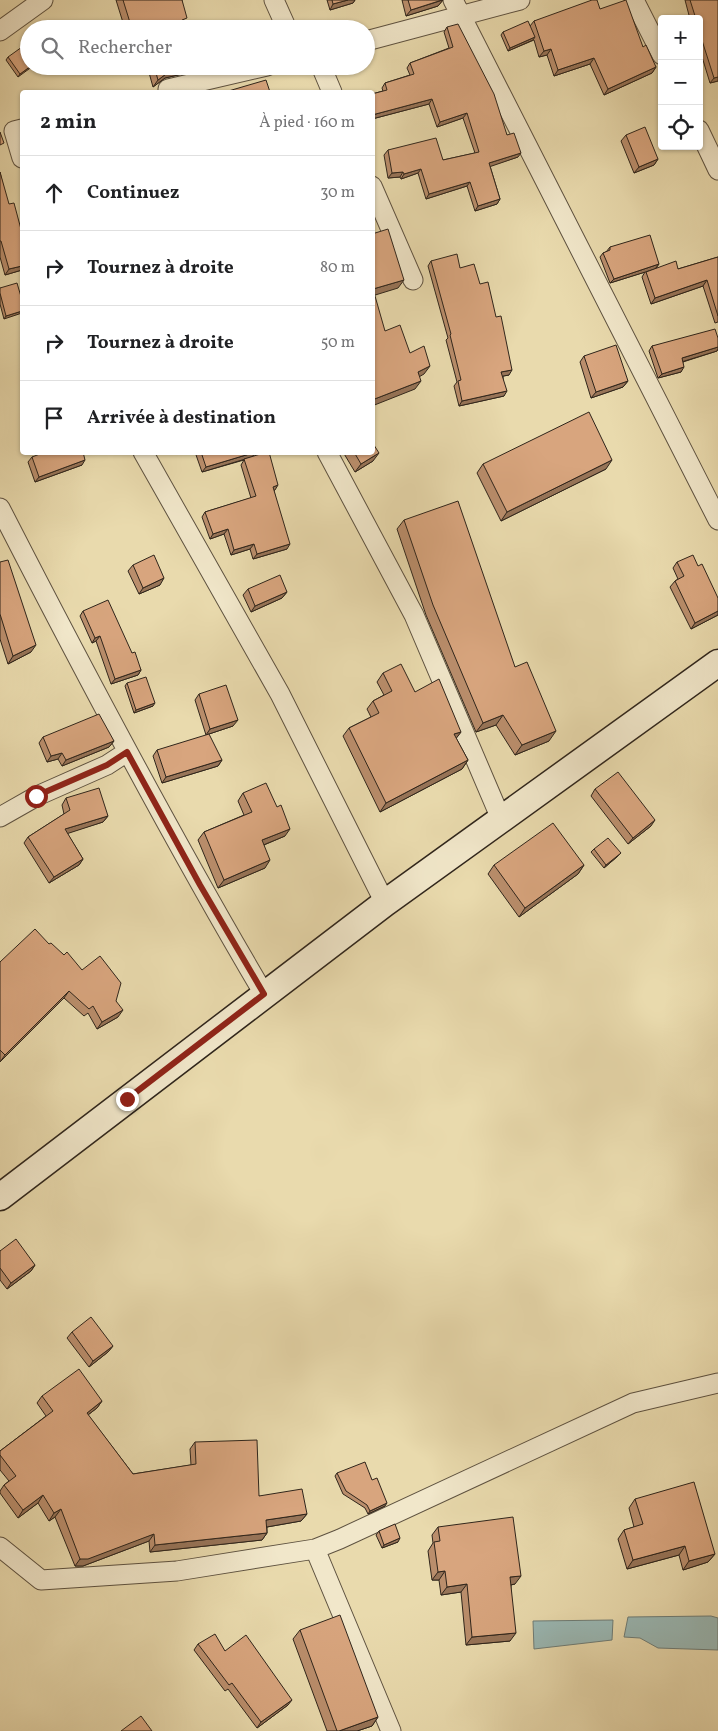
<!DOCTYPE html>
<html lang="fr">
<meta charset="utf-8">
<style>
:root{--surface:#fff;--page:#f6f6f6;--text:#202124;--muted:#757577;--line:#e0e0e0}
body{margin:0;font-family:Vollkorn,serif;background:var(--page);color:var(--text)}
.controls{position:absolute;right:15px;top:15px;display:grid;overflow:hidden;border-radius:5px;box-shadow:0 1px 4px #0004}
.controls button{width:45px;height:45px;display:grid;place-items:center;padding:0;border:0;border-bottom:1px solid var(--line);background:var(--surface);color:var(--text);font:25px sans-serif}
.stop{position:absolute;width:15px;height:15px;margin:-11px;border:4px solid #8f2418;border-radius:50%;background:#fff}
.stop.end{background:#8f2418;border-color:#fff;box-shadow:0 1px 5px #0008}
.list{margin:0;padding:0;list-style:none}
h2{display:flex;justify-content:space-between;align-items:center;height:65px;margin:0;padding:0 20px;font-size:21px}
h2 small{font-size:16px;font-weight:400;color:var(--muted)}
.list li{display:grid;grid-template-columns:32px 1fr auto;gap:15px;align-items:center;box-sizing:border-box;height:75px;padding:0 20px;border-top:1px solid var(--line)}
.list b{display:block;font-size:19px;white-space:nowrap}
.list em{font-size:16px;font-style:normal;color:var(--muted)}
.icon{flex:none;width:28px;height:28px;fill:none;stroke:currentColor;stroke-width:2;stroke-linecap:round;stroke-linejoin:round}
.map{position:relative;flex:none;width:718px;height:1731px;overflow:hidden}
.search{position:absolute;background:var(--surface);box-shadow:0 1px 4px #0004;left:20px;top:20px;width:355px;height:55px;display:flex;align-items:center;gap:12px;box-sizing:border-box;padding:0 18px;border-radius:28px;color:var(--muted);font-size:19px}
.panel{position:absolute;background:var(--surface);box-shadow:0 1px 4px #0004;left:20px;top:90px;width:355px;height:365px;border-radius:5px}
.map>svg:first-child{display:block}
.water{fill:#9ab8b4;stroke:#6f7d77}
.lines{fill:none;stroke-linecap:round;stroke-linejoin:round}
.street-casing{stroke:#5e5240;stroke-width:21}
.secondary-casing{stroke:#2f251b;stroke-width:29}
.street{stroke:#f1e7ca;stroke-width:19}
.secondary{stroke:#f1e7ca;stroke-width:26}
.wall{fill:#ba8e6c;stroke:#2f251b}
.shaded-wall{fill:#977458;stroke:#2f251b}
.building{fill:#d8a57e;stroke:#2f251b}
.route{stroke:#8f2418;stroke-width:6}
</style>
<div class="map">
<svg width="718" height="1731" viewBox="0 0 718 1731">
<rect width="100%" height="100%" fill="#e9daad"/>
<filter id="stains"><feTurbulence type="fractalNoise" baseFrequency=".004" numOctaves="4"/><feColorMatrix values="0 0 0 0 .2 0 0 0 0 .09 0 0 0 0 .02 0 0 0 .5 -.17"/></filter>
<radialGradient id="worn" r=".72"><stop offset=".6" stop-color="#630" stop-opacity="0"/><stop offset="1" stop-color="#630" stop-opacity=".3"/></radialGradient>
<path class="water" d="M711,1616L718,1618V1650L658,1648L640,1638L624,1637L628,1617Z
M613,1620L612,1640L534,1649L533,1621Z"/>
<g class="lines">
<defs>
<path id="street" d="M274,0L287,29
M453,0L718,520
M634,0L662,55
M0,31L43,0
M366,41L520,0
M321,66L332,92
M168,89L267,66
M22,129L14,131L22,158
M699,130L718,170
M372,186L413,280
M143,452L280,694L385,903
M327,452L414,615L501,819
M0,508C84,672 170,835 264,994
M0,817L37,796L107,765L127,752
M0,1547L41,1580L177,1571L315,1549L340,1539L633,1403L718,1383
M315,1549L391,1731"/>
<path id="secondary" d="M0,1197L385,903L718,663"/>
</defs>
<use href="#street" class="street-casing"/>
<use href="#secondary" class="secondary-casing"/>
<use href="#street" class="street"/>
<use href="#secondary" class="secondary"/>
</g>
<path class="wall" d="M116,0H182L184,24L185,29H125Z
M327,0H355L353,3L330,10Z
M402,0H443L438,6L406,16Z
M685,0H718V81L710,83L699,47V19H690Z
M600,9L643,47L656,67L652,73L604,95L590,64L554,76L547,55L539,57L534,40L508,51L501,35L503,32L530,26L534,21Z
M447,27L507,135L518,157L490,166L500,199L497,204L475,211L467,186L426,199L418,173L401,179L400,177L388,178L384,155L388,150L443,160L475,153L463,118L437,127L429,104L372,119V94L383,91L382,88L385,83L410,75L407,68L410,63L449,48L444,32Z
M8,57L29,66L18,77L6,60Z
M136,66H195L191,72L165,78L153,87L148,69L138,72Z
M626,135L658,159L654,165L634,173L621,141Z
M0,172L22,270L5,275L0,257Z
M610,247L659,264L656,268L678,269L718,257V322L715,323L703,286L651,304L642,277L645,272L610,283L600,257L603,253L606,252Z
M431,261L460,268L509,375L503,376L504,396L459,406L454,386L457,382L446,340L448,338L428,266Z
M0,288L22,300L4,319L0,304Z
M718,338V349L717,351L683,362L681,372L658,378L649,351L652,346Z
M584,356L628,381L623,387L591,398L580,362Z
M195,452H256L253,457L275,490L274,491L287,549L253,559L250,549L231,555L224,534L210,539L202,517L205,512L251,498L241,465L244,460L202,472Z
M343,452H372L373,461L355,472Z
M32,457L82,465L35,482L28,462Z
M483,464L606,469L501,521L477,473Z
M404,520L515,667L549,741L515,755L496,725L476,732L426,615L397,529Z
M0,562L31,652L8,664L0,639Z
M677,562L718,598V615L691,629L670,587L675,581L678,579L673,568Z
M133,565L160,585L139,594L128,571Z
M248,589L287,592L282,598L251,612L243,595Z
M83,611L132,653L141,670L138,675L111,684L96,641L92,643L80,616Z
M383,673L415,692L461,732L456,738L468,760L462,769L380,812L343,736L349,728L371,717L367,709L373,701L384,695L377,682Z
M127,683L153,706L134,713L125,686Z
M199,694L233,726L206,735L195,700Z
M43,737L114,741L109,747L62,766L58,759L47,762L39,743Z
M157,750L222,760L218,766L162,783L153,756Z
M595,789L651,826L628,844L591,796Z
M243,793L285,836L264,845L265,868L218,888L198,840L204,832L244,815L238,801Z
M66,798L108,816L103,822L67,833L83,859L79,865L49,883L24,843L28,837L64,814L62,805Z
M594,849L621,853L618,856L604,868L591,852Z
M494,865H584L578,874L519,917L488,874Z
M49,944L64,955L82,970L116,1001L118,1017L97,1029L88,1013L84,1016L64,998L0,1062V962Z
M0,1251L35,1265L31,1271L7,1289L0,1280Z
M72,1332L113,1346L108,1352L89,1367L67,1338Z
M42,1396L102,1401L97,1408L88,1415L133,1474L191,1465L190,1449L195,1442L259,1496L307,1514L301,1521L267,1527V1533L262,1540L150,1552L149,1541L83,1566H75L55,1517L49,1521L38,1503L18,1518L0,1493V1491L4,1485L9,1481L0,1470V1451L46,1416L37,1403Z
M337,1473L385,1506L368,1514L365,1508L343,1494L335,1476Z
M635,1499L715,1554L708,1562L683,1570L679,1555L627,1569L618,1539L624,1530L634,1527L629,1508Z
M438,1527L515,1584L511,1585L510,1641L466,1645L461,1592L441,1595L439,1580H432L428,1551L433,1543L432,1535Z
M379,1531L398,1542L382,1548L376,1535Z
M300,1630L378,1717L372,1726L357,1731H327L293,1639Z
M198,1644L225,1651L288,1705L257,1728L228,1689L225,1691L194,1650Z"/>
<path class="shaded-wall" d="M348,0H355L353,3L330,10L333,4Z
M443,0L438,6L406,16L411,10Z
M535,37L533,40L508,51L510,48Z
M551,49L547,55L539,57L544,51Z
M594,58L590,64L554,76L558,70Z
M31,66H33L18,77L20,74Z
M142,66H150L148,69L138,72Z
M192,66H195L191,72L165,78L153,87L158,80L170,71Z
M656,67L652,73L604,95L608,89Z
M718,77V81L710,83L714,78Z
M432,99L429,104L372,119V115Z
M467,113L463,118L437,127L440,122Z
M521,153L518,157L486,168L489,163Z
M658,159L654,165L634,173L639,167Z
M421,169L418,173L401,179L404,174Z
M403,172L400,177L388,178L392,173Z
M470,182L467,186L426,199L429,194Z
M500,199L497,204L475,211L478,206Z
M659,264L655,269L610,283L614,279Z
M22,266V270L5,275L9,269Z
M404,280L398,288L372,296L373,289Z
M707,280L703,286L651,304L655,298Z
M22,311V313L4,319L6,316Z
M718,347V349L717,351L678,363L682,358Z
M430,366L424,374L412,381L418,372Z
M684,367L681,372L658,378L662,374Z
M512,370L509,375L498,377L501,372Z
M421,381L415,389L372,406V400Z
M628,381L623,387L591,398L596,392Z
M507,391L504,396L459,406L462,401Z
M256,452L252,457L202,472L206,467Z
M379,453L373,461L355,472L361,464Z
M85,460L82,465L35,482L39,477Z
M612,460L606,469L501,521L507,512Z
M278,485L275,490L269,492L273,487Z
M228,529L224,534L210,539L213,534Z
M254,544L250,549L231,555L234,550Z
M290,544L287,549L253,559L257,554Z
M164,578L160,585L139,594L143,588Z
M287,592L282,598L251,612L255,606Z
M718,611V615L691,629L695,623Z
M100,636L96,641L92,643L95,638Z
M36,645L31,652L8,664L13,656Z
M141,670L138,675L111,684L115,679Z
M155,703L153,706L134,713L136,710Z
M503,715L496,725L476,732L483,723Z
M238,720L233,726L206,735L210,729Z
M556,731L549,741L515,755L522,745Z
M461,732L455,740L454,734Z
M114,741L109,747L62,766L66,760Z
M62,753L58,759L47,762L51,756Z
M222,760L218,766L162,783L166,777Z
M468,760L462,769L380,812L386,803Z
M108,816L103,822L60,836L65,829Z
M655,820L651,826L628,844L633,838Z
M290,829L285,836L256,848L262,840Z
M621,853L618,856L604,868L606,865Z
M83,859L79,865L49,883L54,877Z
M270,860L265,868L218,888L224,880Z
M584,865L578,874L519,917L525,908Z
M69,991L64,998L0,1062L5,1055Z
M123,1010L118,1017L97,1029L102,1022Z
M35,1265L31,1271L7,1289L11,1283Z
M113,1346L108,1352L89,1367L93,1361Z
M102,1401L97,1408L81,1420L87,1413Z
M43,1495L38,1503L18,1518L23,1510Z
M387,1503L385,1506L368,1514L370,1511Z
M61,1509L55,1517L49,1521L54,1513Z
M307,1514L301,1521L261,1528L266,1520Z
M267,1533L262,1540L150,1552L155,1545Z
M154,1534L149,1541L83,1566H75L80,1559Z
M400,1538L398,1542L382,1548L384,1545Z
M685,1546L679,1555L627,1569L633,1560Z
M715,1554L708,1562L683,1570L689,1561Z
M445,1571L439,1580H432L438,1572Z
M521,1576L515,1584L505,1586L510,1577Z
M467,1584L461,1592L441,1595L447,1587Z
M516,1633L510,1641L466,1645L472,1637Z
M292,1700L288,1705L257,1728L261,1722Z
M378,1717L372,1726L357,1731H339Z"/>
<path class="building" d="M123,0H182L187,18L182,20L185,29H132Z
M332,0H348L333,4Z
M408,0H442L411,10Z
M592,0H597L600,9L626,0L643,47L646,45L656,67L608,89L594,58L558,70L551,49L544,51L534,21Z
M690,0H718V77L714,78L699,31V19H696Z
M528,21L535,37L510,48L503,32Z
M458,24L494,94L507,135L514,133L521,153L489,163L500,199L478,206L470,182L429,194L421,169L404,174L403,172L392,173L388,150L436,138L443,160L479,152L467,113L440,122L432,99L372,115V94L387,90L385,83L414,74L410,63L453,47L447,27Z
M261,25L262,29H246Z
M29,42V66H31L20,74L8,57Z
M154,66H192L170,71L158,80Z
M266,80L270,92H225Z
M645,127L658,159L639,167L626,135Z
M0,132L4,143L0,145Z
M0,172L9,204L14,203L22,233V246L21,247L22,252V266L9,269L1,241H0Z
M388,229L404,280L373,289L385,331L400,325L410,353L424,346L430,366L418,372L421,381L372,400V234Z
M650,235L659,264L614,279L603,253L610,250V247Z
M457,254L460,268L474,264L480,284L488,282L496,317L501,316L512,370L501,372L507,391L462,401L458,381L461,380L450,335L451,334L431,261Z
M718,257V316L707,280L655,298L646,272L676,261L678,269Z
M17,283L22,300V311L6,316L0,293V288Z
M715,329L718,338V347L682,358L684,367L662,374L652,346Z
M616,345L628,381L596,392L584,356Z
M589,412L612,460L507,512L483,464Z
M372,442L379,453L361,464L354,452H372Z
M45,452H83L85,460L39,477L32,457Z
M201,452H256L206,467Z
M267,452H269L278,485L273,487L290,544L257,554L254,544L234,550L228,529L213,534L205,512L256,496L244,459Z
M458,501L515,667L527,662L556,731L522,745L503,715L483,723L433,605L404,520Z
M154,555L164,578L143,588L133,565Z
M693,555L698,566L702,564L718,598V611L695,623L675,581L684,576L677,562Z
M8,560L36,645L13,656L0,614V562Z
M280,575L287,592L255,606L248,589Z
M108,600L132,653L135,652L141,670L115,679L100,636L95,638L83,611Z
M401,664L415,692L439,679L461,732L454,734L468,760L386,803L349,728L379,713L373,701L392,691L383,673Z
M146,677L155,703L136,710L127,683Z
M226,685L238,720L210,729L199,694Z
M99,714L114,741L66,760L62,753L51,756L43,737Z
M209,734L222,760L166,777L157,750Z
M618,772L655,820L633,838L595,789Z
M266,783L277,807L281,805L290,829L262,840L270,860L224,880L204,832L252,812L243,793Z
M99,788L108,816L65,829L83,859L54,877L28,837L70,810L66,798Z
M553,823L584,865L525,908L494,865Z
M608,838L621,853L606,865L594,849Z
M35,929L49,944L51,943L64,955L67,952L82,970L100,956L121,983L116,1001L123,1010L102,1022L93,1006L89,1009L69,991L5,1055L0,1050V962Z
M16,1239L35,1265L11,1283L0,1268V1251Z
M91,1317L113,1346L93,1361L72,1332Z
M79,1369L102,1401L87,1413L133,1474L196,1464L195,1442L257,1440L259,1496L302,1489L307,1514L266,1520L267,1533L155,1545L154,1534L88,1559H80L61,1509L54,1513L43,1495L23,1510L4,1485L16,1476L0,1455V1451L53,1411L42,1396Z
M365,1462L372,1480L377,1478L387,1503L370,1511L367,1505L346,1491L337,1473Z
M694,1482L715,1554L689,1561L685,1546L633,1560L624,1530L643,1524L635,1499Z
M513,1517L521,1576L510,1577L516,1633L472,1637L467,1584L447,1587L445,1571L438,1572L434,1542L440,1541L438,1527Z
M395,1524L400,1538L384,1545L379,1531Z
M340,1615L378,1717L339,1731H337L300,1630Z
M215,1634L225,1651L246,1635L292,1700L261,1722L232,1683L229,1685L198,1644Z
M141,1716L152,1731H121Z"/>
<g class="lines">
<path class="route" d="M36,796L107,765L127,752L200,885L264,994L127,1099"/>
</g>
<rect width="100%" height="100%" filter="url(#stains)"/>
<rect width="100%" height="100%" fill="url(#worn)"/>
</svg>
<div class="controls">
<button>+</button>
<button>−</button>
<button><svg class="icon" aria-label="locate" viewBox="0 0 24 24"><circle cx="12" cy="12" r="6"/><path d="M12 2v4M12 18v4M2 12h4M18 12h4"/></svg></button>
</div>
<div class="stop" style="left:36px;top:796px"></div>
<div class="stop end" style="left:127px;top:1099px"></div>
<div class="search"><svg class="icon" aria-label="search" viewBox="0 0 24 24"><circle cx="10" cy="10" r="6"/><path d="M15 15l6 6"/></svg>Rechercher</div>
<section class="panel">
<h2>2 min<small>À pied · 160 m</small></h2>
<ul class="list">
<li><svg class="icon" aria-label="ahead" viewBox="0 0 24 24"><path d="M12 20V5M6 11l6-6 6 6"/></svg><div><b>Continuez</b></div><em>30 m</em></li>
<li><svg class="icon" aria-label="right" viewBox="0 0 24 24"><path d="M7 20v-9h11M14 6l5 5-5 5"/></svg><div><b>Tournez à droite</b></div><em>80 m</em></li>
<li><svg class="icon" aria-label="right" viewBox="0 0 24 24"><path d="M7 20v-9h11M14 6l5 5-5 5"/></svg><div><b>Tournez à droite</b></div><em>50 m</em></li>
<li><svg class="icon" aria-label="arrive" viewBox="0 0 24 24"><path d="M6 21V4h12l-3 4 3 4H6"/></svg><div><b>Arrivée à destination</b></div></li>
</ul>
</section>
</div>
